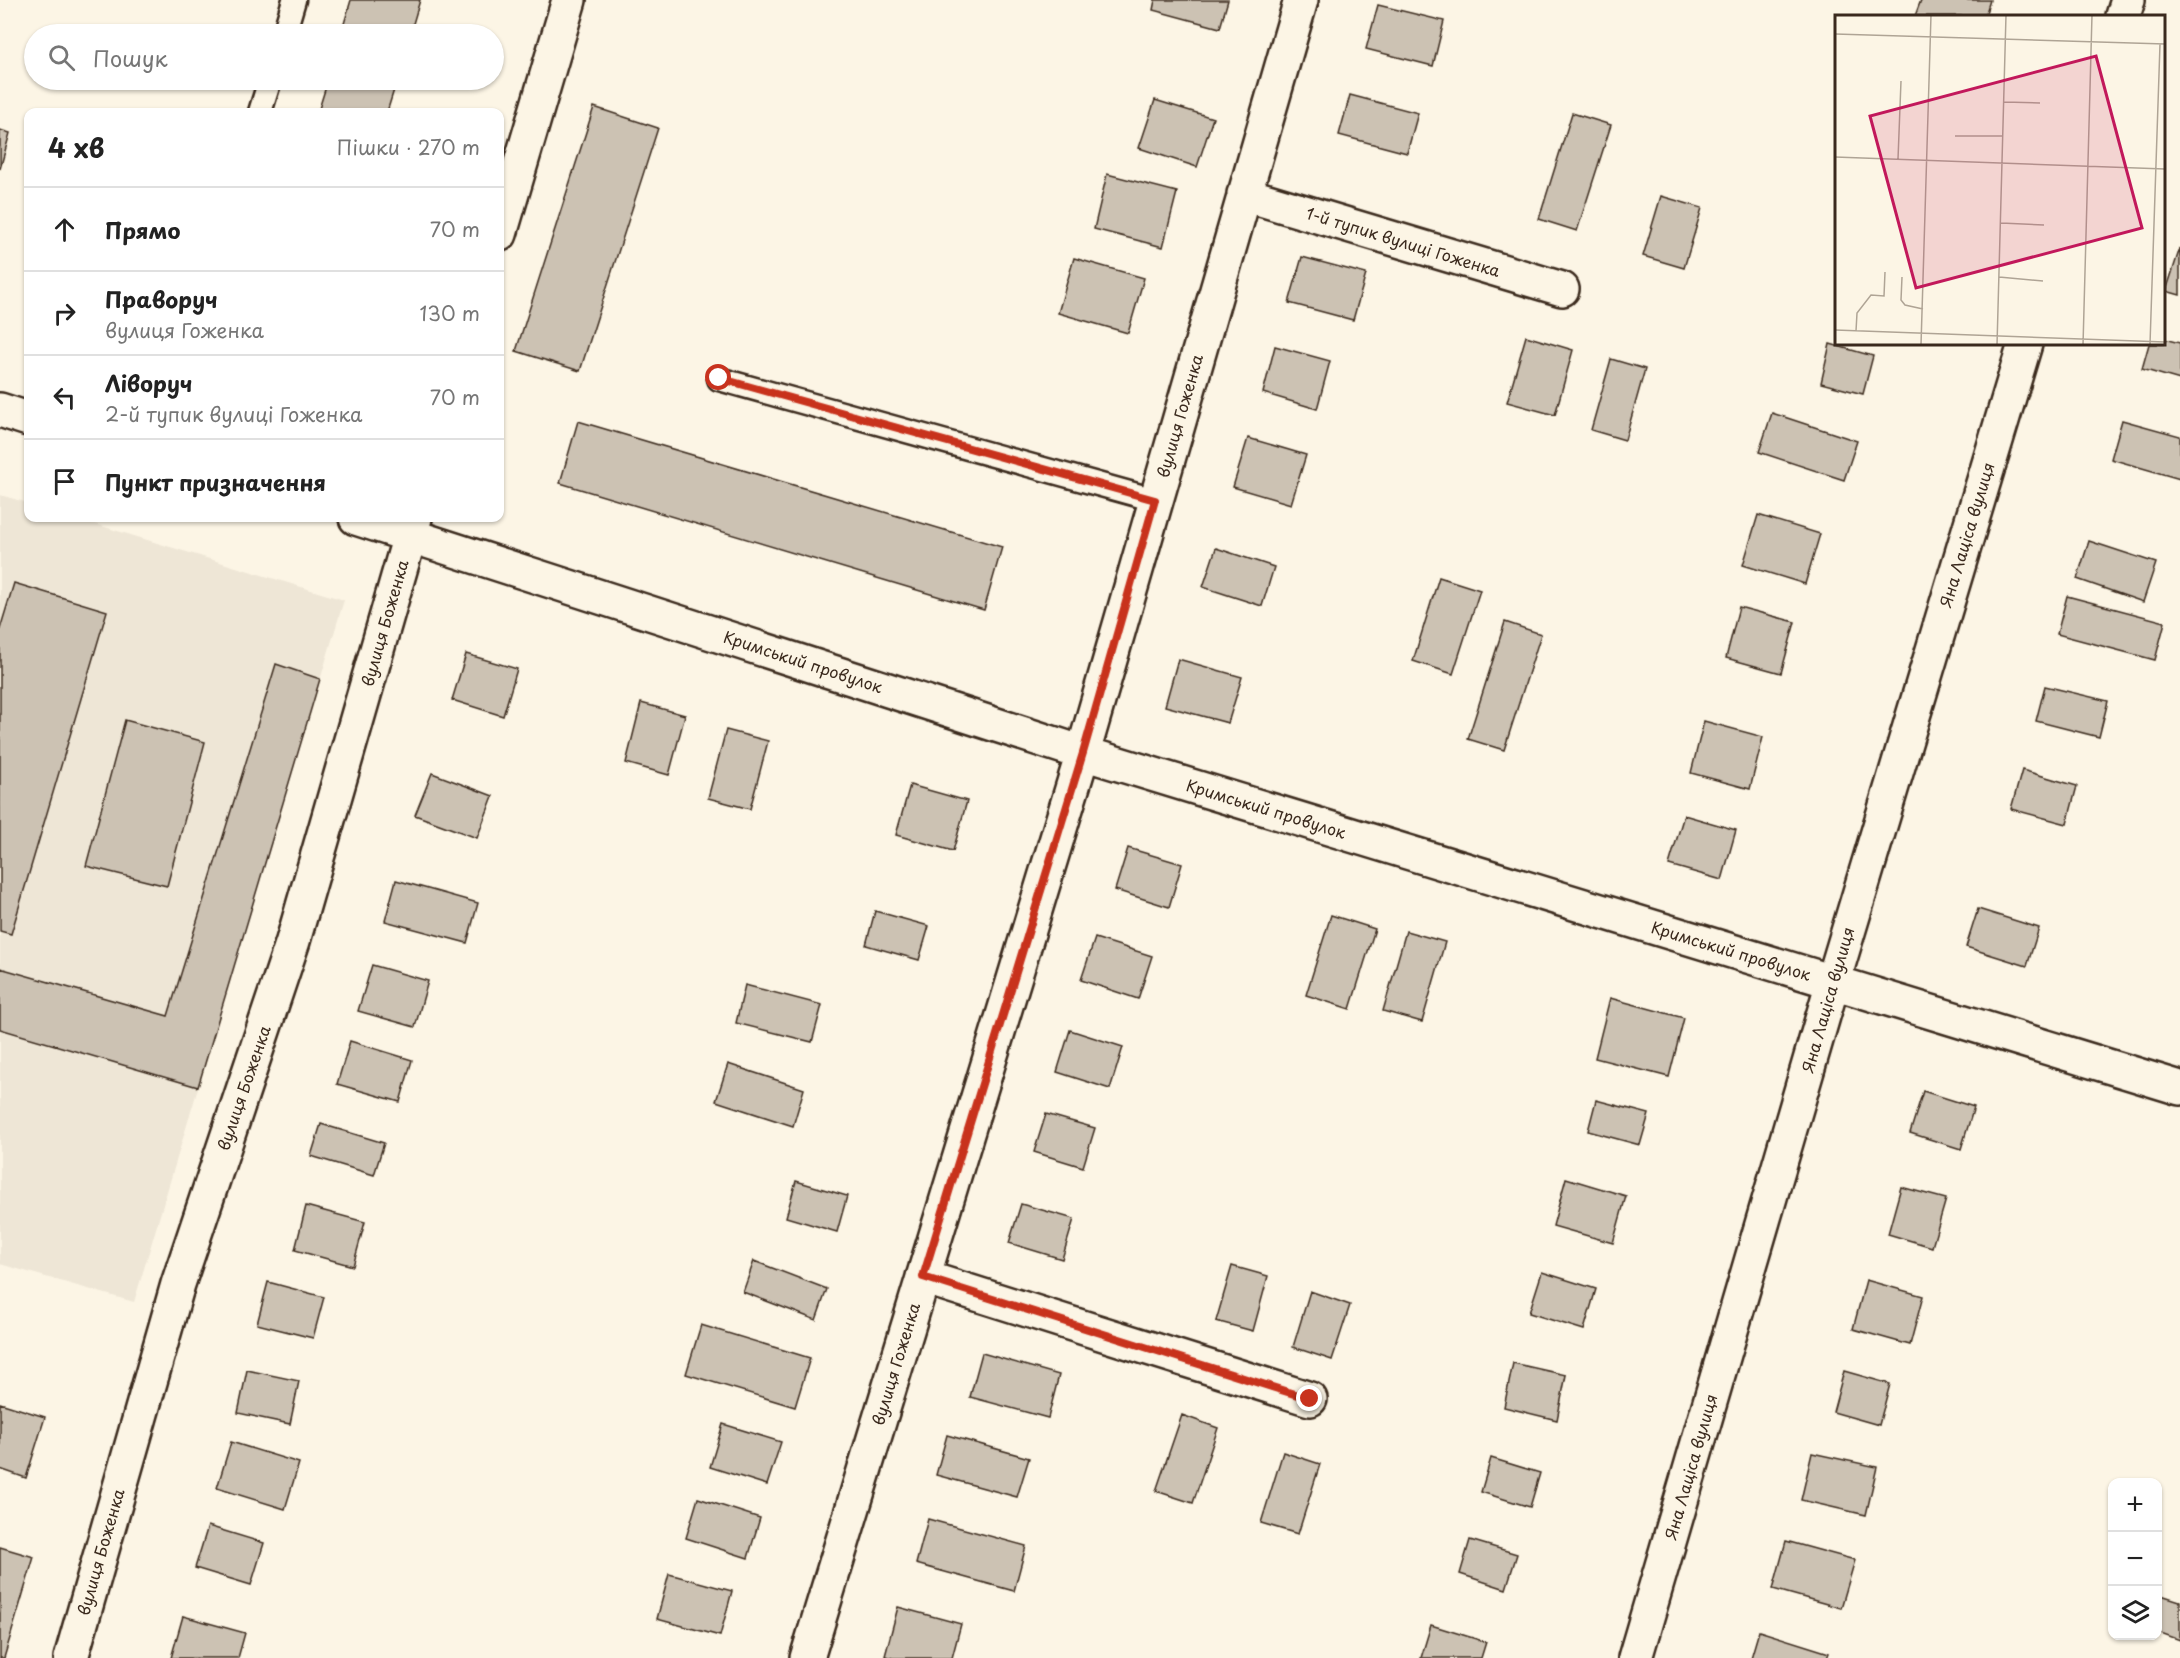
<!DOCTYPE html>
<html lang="uk">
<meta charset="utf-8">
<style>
:root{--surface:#fff;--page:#f6f6f6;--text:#222;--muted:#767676;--line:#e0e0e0}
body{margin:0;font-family:"Playpen Sans",sans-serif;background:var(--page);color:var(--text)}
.controls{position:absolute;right:18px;bottom:18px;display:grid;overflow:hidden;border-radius:12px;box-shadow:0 2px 4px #0004}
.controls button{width:54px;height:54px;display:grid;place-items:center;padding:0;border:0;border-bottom:2px solid var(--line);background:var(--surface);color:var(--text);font:30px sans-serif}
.stop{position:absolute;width:18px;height:18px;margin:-14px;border:4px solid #c8321e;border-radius:50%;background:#fff}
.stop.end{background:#c8321e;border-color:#fff;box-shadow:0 2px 6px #0008}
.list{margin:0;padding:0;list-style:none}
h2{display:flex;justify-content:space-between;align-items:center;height:78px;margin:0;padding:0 24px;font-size:26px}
h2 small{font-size:20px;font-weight:400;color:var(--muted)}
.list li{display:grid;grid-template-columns:39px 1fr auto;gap:18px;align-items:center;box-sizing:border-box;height:84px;padding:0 24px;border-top:2px solid var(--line)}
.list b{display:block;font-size:22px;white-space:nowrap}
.list p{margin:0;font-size:20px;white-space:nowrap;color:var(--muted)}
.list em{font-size:20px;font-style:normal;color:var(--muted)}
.icon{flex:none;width:33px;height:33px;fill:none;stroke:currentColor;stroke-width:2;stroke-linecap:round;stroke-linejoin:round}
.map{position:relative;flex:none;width:2180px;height:1658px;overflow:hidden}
.search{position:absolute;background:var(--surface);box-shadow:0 2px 4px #0004;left:24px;top:24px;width:480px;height:66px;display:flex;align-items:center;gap:15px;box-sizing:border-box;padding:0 21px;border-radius:33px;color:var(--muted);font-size:22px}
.panel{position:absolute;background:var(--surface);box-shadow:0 2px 4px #0004;left:24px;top:108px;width:480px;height:414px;border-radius:12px}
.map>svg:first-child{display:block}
.built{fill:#eee6d6}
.building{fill:#ccc2b3;stroke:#3b2a1e;stroke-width:1.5}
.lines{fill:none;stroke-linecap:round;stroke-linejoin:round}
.service-casing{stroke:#3b2a1e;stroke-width:27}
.minor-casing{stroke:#3b2a1e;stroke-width:38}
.service{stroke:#fcf5e5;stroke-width:22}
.minor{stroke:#fcf5e5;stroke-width:33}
.route{stroke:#c8321e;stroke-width:8}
.labels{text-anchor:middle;stroke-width:4.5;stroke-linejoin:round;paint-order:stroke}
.street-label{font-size:16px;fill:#3b2a1e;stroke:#fcf5e5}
.inset-road{fill:none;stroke:#afa495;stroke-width:1.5}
.view{fill:#c2185b;fill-opacity:0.15;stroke:#c2185b;stroke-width:3}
.inset-edge{fill:none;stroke:#3b2a1e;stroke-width:3}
</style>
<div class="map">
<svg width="2180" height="1658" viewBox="0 0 2180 1658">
<rect width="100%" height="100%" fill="#fcf5e5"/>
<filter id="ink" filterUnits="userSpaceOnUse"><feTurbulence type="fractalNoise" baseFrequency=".0167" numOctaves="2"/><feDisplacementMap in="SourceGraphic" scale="12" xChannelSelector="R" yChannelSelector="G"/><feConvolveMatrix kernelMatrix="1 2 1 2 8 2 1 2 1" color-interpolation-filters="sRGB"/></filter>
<g filter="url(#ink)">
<path class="built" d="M0,495L28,503V518H75L344,600L134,1302L0,1264Z"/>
<path class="building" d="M351,0H420L410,34H341Z
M1155,0H1228L1220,28L1153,10Z
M1921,0H1990L1985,16H1915Z
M1378,5L1444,21L1433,66L1366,49Z
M328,80H397L387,112H318Z
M1350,95L1418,113L1407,153L1339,135Z
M1155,100L1213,118L1197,167L1139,148Z
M594,107L658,128L580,371L516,351Z
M1572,113L1611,125L1577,231L1539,219Z
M0,130L10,133L0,169Z
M1107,174L1177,192L1163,247L1094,229Z
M1661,196L1702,208L1684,268L1643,256Z
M2180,248V295L2166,291Z
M1302,257L1366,274L1353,320L1289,303Z
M1074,258L1144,278L1128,333L1058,313Z
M1526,336L1573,350L1555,415L1507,402Z
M2164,339L2180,343V380L2142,369L2149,344H2164Z
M1830,344L1873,356L1863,394L1821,383Z
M1275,346L1330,361L1317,409L1263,393Z
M1611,359L1645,369L1625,440L1591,430Z
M1772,413L1857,441L1844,480L1759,452Z
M2122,420L2180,436V479L2111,459Z
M578,421L1002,547L984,610L560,483Z
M1248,438L1306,455L1291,504L1233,487Z
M1758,515L1820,534L1805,584L1743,565Z
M2089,541L2156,563L2143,602L2077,579Z
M1216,548L1274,567L1262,606L1203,587Z
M1439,577L1480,590L1453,674L1413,661Z
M14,583L107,611L11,934L0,931V629Z
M2067,596L2165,622L2155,660L2057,634Z
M1739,607L1795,622L1781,673L1726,658Z
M1505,622L1541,634L1504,750L1468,739Z
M466,654L517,669L503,716L452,700Z
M1178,659L1242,677L1228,723L1165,706Z
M276,664L320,679L198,1087L0,1029V968L168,1016Z
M2045,686L2108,701L2099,737L2036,721Z
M641,703L685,715L669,775L626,763Z
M125,720L205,742L167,886L86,866Z
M1704,721L1763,737L1750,789L1691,773Z
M726,730L768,741L750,809L708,798Z
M2022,770L2077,786L2067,824L2011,809Z
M432,773L493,796L477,838L415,815Z
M910,785L967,801L953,851L896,835Z
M1684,815L1736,830L1722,880L1669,865Z
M1128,848L1182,864L1169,907L1115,890Z
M396,880L478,903L467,943L385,921Z
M1978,909L2039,928L2027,966L1966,947Z
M875,911L929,926L919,960L866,945Z
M1331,915L1375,929L1350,1009L1306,995Z
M1406,931L1445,942L1422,1022L1383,1011Z
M1095,938L1152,956L1138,999L1081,980Z
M372,965L428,981L415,1027L358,1011Z
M745,985L822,1005L812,1042L736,1023Z
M1610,998L1684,1018L1669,1077L1595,1058Z
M1070,1030L1123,1047L1110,1089L1057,1072Z
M350,1041L412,1060L400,1102L337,1084Z
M728,1064L804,1089L793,1126L716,1101Z
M1923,1091L1974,1107L1961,1149L1910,1133Z
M1596,1100L1649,1114L1640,1145L1588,1131Z
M1046,1114L1095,1128L1083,1167L1034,1152Z
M321,1124L384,1143L374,1175L311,1156Z
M1566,1178L1626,1196L1613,1243L1553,1226Z
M796,1181L847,1196L837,1232L786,1217Z
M1901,1187L1946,1199L1932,1247L1888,1234Z
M1021,1204L1074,1219L1062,1259L1009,1243Z
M306,1206L365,1222L353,1266L295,1250Z
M754,1261L827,1289L816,1320L743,1292Z
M1232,1266L1268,1276L1253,1331L1216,1321Z
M1542,1272L1596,1289L1584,1330L1529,1313Z
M1866,1280L1923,1296L1910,1345L1853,1329Z
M268,1282L324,1297L313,1338L257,1324Z
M1310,1291L1350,1305L1332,1360L1293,1347Z
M701,1325L810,1358L795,1407L686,1374Z
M982,1353L1059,1375L1048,1418L970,1397Z
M1513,1363L1566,1375L1557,1420L1504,1407Z
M247,1370L299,1381L290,1424L238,1413Z
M1844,1371L1890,1384L1879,1425L1833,1412Z
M0,1403L45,1417L26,1478L0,1469Z
M1182,1415L1218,1428L1193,1503L1156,1491Z
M723,1424L781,1442L767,1485L710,1467Z
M947,1435L1029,1458L1017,1497L936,1475Z
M231,1442L299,1463L285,1509L217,1488Z
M1283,1452L1320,1464L1298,1534L1261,1523Z
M1812,1453L1877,1467L1866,1515L1801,1500Z
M1491,1458L1540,1473L1530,1507L1481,1492Z
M698,1498L760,1518L748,1558L686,1538Z
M928,1519L1026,1546L1014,1591L916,1564Z
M208,1526L264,1543L251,1585L195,1568Z
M1470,1540L1517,1554L1506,1589L1460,1574Z
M1786,1541L1855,1560L1841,1608L1773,1589Z
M0,1547L34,1557L4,1658H0Z
M669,1574L732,1591L720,1636L657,1619Z
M2158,1594L2180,1601V1640L2158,1632Z
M898,1607L961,1624L952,1658H893L885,1656Z
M183,1616L245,1633L238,1658H171Z
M1431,1625L1486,1642L1481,1658H1421Z
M1759,1631L1829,1653L1827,1658H1751Z"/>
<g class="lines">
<defs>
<path id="service" d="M284,34L294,0
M260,112L270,80
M719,379L1155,500"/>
<path id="minor" d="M2123,16L2128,0
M1244,194L1562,289
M500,234L569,0
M0,410L28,419
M356,518L1083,753L2180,1088
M923,1277L1310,1399
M71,1658L178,1284L293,941L415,518
M807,1658L1083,753L1301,0
M1635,1658L1833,982L2025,344"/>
</defs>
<use href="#service" class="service-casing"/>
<use href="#minor" class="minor-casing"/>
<use href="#service" class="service"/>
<use href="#minor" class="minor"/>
</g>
</g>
<g class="lines" filter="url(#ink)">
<path class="route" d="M719,378L1155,500L1083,753L923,1277L1310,1399"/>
</g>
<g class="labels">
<g class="street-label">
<text transform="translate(1403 242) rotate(17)" y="6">1-й тупик вулиці Гоженка</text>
<text transform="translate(1180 416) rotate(-74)" y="6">вулиця Гоженка</text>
<text transform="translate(1967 535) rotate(-73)" y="6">Яна Лаціса вулиця</text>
<text transform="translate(385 623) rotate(-74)" y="6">вулиця Боженка</text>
<text transform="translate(803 662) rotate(18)" y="6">Кримський провулок</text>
<text transform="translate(1266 809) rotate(17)" y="6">Кримський провулок</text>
<text transform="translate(1731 951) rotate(17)" y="6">Кримський провулок</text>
<text transform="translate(1828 1000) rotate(-74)" y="6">Яна Лаціса вулиця</text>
<text transform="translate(244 1088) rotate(-71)" y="6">вулиця Боженка</text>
<text transform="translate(896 1364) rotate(-73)" y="6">вулиця Гоженка</text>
<text transform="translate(1691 1467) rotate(-74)" y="6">Яна Лаціса вулиця</text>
<text transform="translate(101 1552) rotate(-74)" y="6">вулиця Боженка</text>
</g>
</g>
<g transform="translate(1835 15)">
<rect width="330" height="330" fill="#fcf5e5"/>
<path class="inset-road" d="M0,19L330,29M169,87L205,88M120,121H168M0,142L330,154M63,144L66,66M166,208L209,210M67,262L66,285L70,290L88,294M164,262L208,266M0,315L330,327M21,316L22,298L36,280L49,281L50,257M315,329L325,29M86,330L96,0M162,330L171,0M248,330L257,0"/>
<path class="view" d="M261,41L307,213L81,273L35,101Z"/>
<rect width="330" height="330" class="inset-edge"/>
</g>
</svg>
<div class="controls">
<button>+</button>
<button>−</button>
<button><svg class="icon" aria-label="layers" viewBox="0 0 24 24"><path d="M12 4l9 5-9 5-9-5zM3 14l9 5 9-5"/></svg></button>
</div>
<div class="stop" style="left:719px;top:378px"></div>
<div class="stop end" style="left:1310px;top:1399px"></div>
<div class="search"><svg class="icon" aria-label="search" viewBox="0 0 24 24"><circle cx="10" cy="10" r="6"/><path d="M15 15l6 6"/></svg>Пошук</div>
<section class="panel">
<h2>4 хв<small>Пішки · 270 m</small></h2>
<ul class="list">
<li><svg class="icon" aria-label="ahead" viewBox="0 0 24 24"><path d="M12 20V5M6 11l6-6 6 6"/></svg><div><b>Прямо</b></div><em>70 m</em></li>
<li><svg class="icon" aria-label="right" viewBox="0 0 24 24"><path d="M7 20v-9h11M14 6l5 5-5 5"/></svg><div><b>Праворуч</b><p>вулиця Гоженка</p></div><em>130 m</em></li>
<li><svg class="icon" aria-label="left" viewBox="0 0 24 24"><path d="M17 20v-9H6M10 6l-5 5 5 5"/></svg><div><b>Ліворуч</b><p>2-й тупик вулиці Гоженка</p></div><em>70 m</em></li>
<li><svg class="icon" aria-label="arrive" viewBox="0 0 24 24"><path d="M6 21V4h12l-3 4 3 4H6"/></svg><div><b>Пункт призначення</b></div></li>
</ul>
</section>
</div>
